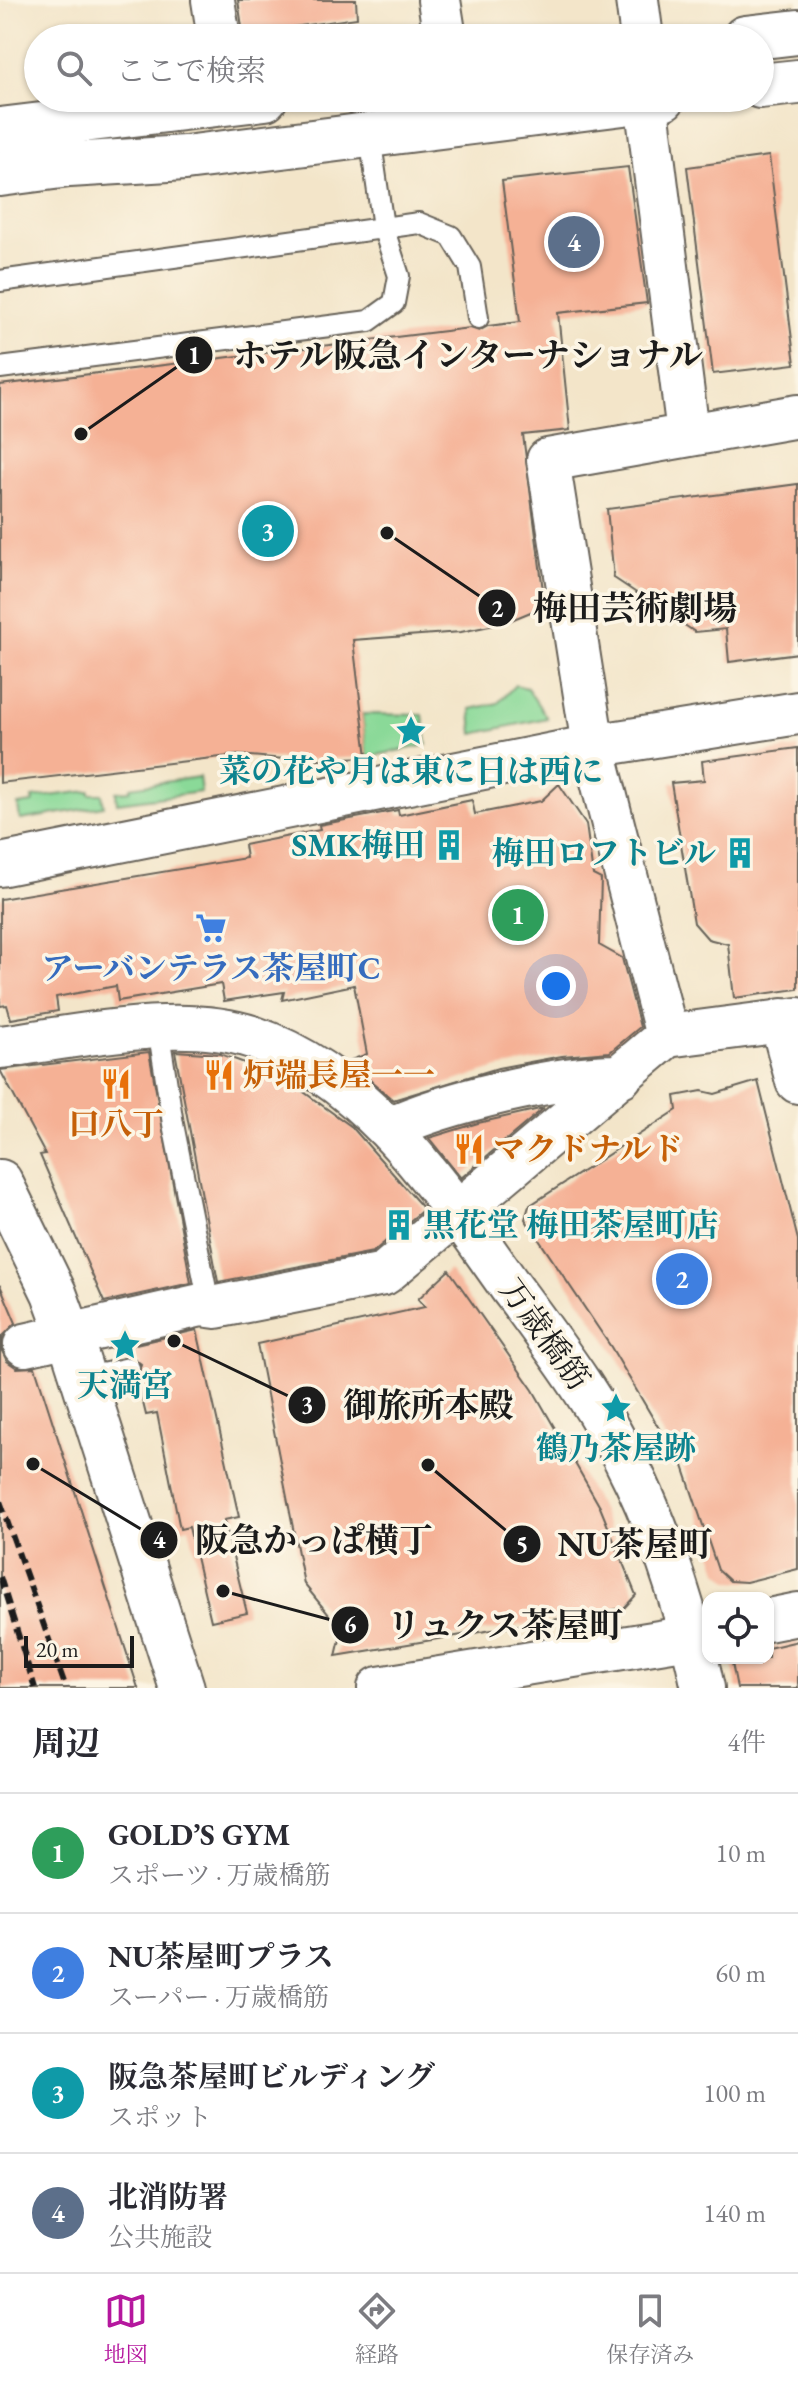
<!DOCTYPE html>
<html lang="ja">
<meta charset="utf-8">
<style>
:root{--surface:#fff;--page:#f2f2f3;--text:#2b2b33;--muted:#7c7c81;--line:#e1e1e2;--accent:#b5179e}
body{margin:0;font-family:"EB Garamond","Noto Serif JP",serif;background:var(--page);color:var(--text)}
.controls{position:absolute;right:24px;bottom:24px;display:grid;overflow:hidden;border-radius:16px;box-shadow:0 2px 6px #0004}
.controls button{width:72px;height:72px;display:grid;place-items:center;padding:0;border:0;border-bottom:2px solid var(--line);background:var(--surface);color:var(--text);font:40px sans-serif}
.scale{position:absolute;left:24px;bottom:20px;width:110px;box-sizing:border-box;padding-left:8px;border:4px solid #1c1c1c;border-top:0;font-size:22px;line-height:28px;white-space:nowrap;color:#1c1c1c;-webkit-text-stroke:6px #fcf5e5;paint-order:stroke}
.you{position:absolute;left:556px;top:986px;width:28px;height:28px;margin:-20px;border:6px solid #fff;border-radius:50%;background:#1a73e8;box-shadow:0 0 0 12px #1a73e833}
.badge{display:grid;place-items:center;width:52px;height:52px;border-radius:50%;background:var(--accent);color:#fff;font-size:26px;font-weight:700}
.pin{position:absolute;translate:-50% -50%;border:4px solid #fff;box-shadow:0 2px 8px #0006}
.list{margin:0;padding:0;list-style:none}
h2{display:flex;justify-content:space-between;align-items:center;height:104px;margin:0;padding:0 32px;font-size:34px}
h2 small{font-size:26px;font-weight:400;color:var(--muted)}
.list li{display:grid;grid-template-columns:52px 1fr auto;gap:24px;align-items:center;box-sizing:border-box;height:120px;padding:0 32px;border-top:2px solid var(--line)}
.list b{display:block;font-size:30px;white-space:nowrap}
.list p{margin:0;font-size:26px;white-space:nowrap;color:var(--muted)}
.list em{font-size:26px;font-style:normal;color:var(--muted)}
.icon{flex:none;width:44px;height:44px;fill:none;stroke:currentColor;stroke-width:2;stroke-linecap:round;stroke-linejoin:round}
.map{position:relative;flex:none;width:798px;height:1688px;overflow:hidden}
.search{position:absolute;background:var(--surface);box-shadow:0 2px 6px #0004;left:24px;right:24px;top:24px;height:88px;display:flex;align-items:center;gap:20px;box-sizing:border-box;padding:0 28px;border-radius:44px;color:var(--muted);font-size:30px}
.sheet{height:584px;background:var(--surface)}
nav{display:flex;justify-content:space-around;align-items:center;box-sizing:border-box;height:112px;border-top:2px solid var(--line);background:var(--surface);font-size:22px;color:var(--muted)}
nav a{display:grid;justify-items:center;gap:4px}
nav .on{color:var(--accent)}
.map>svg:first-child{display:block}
.green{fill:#8ad998;stroke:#537a5a;stroke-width:2}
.building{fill:#f5b195}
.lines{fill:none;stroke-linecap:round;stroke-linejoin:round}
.lane-casing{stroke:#676259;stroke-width:24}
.street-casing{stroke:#676259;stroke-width:46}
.secondary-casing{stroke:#676259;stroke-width:48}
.lane{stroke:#fff;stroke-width:20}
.street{stroke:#fff;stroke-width:42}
.secondary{stroke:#fff;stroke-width:44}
.rail{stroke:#1c1c1c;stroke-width:6;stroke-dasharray:12 6;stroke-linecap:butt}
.labels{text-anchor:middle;stroke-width:7;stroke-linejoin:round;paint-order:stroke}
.culture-label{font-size:32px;font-weight:bold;fill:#0d838f;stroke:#fcf5e5}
.shop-label{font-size:32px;font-weight:bold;fill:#366cbe;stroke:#fcf5e5}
.food-label{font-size:32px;font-weight:bold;fill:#c56008;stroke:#fcf5e5;text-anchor:start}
.street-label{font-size:32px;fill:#1c1c1c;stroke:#fcf5e5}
.leader{fill:none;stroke:#1c1c1c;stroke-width:3}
.callout-dot{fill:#1c1c1c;stroke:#fcf5e5;stroke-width:3}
.mark-label{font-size:24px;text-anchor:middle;font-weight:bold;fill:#fff}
.callout-label{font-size:34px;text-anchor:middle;font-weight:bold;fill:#1c1c1c;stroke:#fcf5e5;stroke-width:7;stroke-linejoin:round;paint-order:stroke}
</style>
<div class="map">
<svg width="798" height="1688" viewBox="0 0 798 1688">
<rect width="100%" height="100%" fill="#fcf5e5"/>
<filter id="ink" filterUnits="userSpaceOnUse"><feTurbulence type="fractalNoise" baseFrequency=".0125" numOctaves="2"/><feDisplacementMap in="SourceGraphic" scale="16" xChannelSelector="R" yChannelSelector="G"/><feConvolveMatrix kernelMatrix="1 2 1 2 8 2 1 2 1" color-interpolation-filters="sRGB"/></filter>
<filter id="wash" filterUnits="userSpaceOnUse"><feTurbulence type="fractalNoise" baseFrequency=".006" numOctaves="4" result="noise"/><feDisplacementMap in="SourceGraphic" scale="32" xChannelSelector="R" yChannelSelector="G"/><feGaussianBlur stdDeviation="1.8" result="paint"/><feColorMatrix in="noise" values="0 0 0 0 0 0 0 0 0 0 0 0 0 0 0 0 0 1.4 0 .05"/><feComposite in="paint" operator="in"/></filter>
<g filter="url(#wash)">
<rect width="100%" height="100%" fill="#f3e5c9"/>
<path class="green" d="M515,685L527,688L547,718L473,734L471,709L498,703Z
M362,714L423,715L427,745L367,757Z
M199,777L201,792L117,803L116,792L130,791V787Z
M90,791V794H102L104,806L20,820L18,805L33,803L32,798Z"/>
<g id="blocks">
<path class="building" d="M238,0H356L357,18L243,34Z
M769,156L795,364L713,374L687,167Z
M628,167L647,303L558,313L570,430L523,435L545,606L504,623L461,632L353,640L367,757L296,760L238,755L0,783V385L470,328L479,331L488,326L520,322L502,181Z
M798,484V653L729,662L726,629L695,632L614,578L607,509Z
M798,748V989L734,998L728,944L708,939L694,923L671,783L704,780L702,761Z
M559,784L586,824L593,875L601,879L599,945L622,958L640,1027L610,1052L562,1056L498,1068L393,1100L348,1061L367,1054L354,985L282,1000L284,992L224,1001L221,984L118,1001L116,986L56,997L58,1011L11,1019L7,1005L0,1006V899L246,858L244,845L320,830L319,825L398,810L399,815L472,800L475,814L541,801Z
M175,1051L220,1054L283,1077L352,1127L424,1209L373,1252L218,1282Z
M149,1052L191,1283L104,1302L40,1155L45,1154L0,1070Z
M758,1081L798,1240V1569L746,1582L730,1581L718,1570L676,1445L670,1447L611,1347L525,1219L529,1206L677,1110L675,1096L702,1091L715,1094Z
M544,1108L461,1178L429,1138L478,1123Z
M449,1270L533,1390L600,1507L636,1595L624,1608L336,1656L342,1631L304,1584L257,1344L425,1307L418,1299Z
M0,1285L16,1323L2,1337V1351L7,1361L17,1368L35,1367L138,1688H0Z
M197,1330L239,1517L224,1520L247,1613L211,1621L189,1527L180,1529L157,1413L146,1415L137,1378L141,1364L129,1355L127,1346Z
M798,1641V1688H737L731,1658H768V1648Z"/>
</g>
</g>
<g filter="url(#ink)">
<use href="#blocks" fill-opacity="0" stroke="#676259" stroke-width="2"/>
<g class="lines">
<defs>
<path id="lane" d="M0,281L419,223L451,236L470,267L478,318
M0,368L369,321L394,303L399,276L383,227L370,136
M158,1027L173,1124L207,1294L216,1307
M84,1378L129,1368"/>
<path id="street" d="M213,0L219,38
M439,0L445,38
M637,0L642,38
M646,100L688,433
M0,865L593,746L798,713
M667,1036L593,746L548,460L798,416
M0,1047C74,1037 181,1013 252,1037C370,1077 443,1193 512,1289C558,1351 603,1411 636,1482C665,1544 689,1620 703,1688
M389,1128C448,1102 557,1075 621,1076
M25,1345L201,1305L216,1307L384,1274L667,1036L798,1019
M768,1620L798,1614
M379,1688L708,1634"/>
<path id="secondary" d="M745,38L798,32
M760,86L798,82
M0,130L265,98
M0,174L69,165L185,158L663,98
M782,1021L798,1081
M0,1182L54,1293L69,1334L182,1688"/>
</defs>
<use href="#lane" class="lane-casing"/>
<use href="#street" class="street-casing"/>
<use href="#secondary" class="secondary-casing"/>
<use href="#lane" class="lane"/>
<use href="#street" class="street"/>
<use href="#secondary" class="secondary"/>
<path class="rail" d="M0,1501L66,1688
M0,1577L35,1688"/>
</g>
</g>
<defs>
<symbol id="sight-bare" viewBox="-9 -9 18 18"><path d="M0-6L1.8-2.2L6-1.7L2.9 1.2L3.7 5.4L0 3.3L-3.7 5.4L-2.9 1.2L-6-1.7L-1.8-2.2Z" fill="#0f9aa8" stroke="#fcf5e5" stroke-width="2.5" paint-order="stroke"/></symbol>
<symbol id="building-bare" viewBox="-9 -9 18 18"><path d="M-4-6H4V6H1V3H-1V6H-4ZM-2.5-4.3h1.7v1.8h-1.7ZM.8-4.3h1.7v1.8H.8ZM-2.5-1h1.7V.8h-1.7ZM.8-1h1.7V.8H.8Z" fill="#0f9aa8" stroke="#fcf5e5" stroke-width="2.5" paint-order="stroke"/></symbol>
<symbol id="supermarket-bare" viewBox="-9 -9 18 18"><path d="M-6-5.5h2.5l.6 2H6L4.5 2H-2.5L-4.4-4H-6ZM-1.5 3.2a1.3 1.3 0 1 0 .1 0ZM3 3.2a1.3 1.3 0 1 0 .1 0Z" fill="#3f7fe0" stroke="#fcf5e5" stroke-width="2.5" paint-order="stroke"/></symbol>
<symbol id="restaurant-bare" viewBox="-9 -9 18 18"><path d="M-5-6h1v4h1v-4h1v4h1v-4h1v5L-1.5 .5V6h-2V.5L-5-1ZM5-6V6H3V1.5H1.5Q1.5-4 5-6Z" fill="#e8710a" stroke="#fcf5e5" stroke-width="2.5" paint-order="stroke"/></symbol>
</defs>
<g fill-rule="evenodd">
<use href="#sight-bare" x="389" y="709" width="44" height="44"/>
<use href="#building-bare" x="427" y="823" width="44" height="44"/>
<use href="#building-bare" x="718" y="831" width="44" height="44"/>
<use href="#supermarket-bare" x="189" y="906" width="44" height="44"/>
<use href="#restaurant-bare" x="197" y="1053" width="44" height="44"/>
<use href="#restaurant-bare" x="94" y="1062" width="44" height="44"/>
<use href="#restaurant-bare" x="447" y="1127" width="44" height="44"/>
<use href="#building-bare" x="377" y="1203" width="44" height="44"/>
<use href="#sight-bare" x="103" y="1323" width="44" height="44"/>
<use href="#sight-bare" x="594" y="1386" width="44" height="44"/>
</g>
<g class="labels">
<g class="culture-label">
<text x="411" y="782">菜の花や月は東に日は西に</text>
<text x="425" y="856" text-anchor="end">SMK梅田</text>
<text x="716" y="864" text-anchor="end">梅田ロフトビル</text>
<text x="423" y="1236" text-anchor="start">黒花堂 梅田茶屋町店</text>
<text x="125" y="1396">天満宮</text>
<text x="616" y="1459">鶴乃茶屋跡</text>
</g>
<g class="shop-label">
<text x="211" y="979">アーバンテラス茶屋町C</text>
</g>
<g class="food-label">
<text x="243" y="1086">炉端長屋一一</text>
<text x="116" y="1135" text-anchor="middle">口八丁</text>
<text x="493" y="1160">マクドナルド</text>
</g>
<g class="street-label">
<text transform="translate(545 1334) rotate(54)" y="11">万歳橋筋</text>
</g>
</g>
<path class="leader" d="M81 434L194 355M387 533L497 608M174 1341L307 1405M33 1464L159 1540M428 1465L522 1544M223 1591L350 1625"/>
<g class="callout-dot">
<circle cx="81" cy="434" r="8"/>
<circle cx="387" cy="533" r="8"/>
<circle cx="174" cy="1341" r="8"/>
<circle cx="33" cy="1464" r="8"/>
<circle cx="428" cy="1465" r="8"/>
<circle cx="223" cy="1591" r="8"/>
<circle cx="194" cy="355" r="20"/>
<circle cx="497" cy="608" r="20"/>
<circle cx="307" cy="1405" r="20"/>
<circle cx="159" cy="1540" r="20"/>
<circle cx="522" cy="1544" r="20"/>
<circle cx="350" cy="1625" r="20"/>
</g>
<g class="mark-label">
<text x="194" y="364">1</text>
<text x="497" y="617">2</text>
<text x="307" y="1413">3</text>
<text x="159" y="1548">4</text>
<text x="522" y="1553">5</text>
<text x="350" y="1633">6</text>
</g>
<g class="callout-label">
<text x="468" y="367">ホテル阪急インターナショナル</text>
<text x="635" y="620">梅田芸術劇場</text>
<text x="428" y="1417">御旅所本殿</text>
<text x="314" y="1552">阪急かっぱ横丁</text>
<text x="635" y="1556">NU茶屋町</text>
<text x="505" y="1637">リュクス茶屋町</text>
</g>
</svg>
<div class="controls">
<button><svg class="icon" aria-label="locate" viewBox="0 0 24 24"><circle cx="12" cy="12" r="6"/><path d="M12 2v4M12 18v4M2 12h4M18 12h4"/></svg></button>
</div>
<div class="scale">20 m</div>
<div class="you"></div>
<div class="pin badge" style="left:518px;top:915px;background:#2e9e5b">1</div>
<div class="pin badge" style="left:682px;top:1279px;background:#3f7fe0">2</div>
<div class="pin badge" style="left:268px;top:531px;background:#0f9aa8">3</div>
<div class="pin badge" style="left:574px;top:242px;background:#5c6f8a">4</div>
<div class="search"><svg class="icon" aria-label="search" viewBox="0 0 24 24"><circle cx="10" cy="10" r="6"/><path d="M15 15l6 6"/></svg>ここで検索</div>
</div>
<section class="sheet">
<h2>周辺<small>4件</small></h2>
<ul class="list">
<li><span class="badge" style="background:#2e9e5b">1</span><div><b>GOLD’S GYM</b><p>スポーツ · 万歳橋筋</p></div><em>10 m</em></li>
<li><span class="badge" style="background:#3f7fe0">2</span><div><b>NU茶屋町プラス</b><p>スーパー · 万歳橋筋</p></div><em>60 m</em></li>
<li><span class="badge" style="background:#0f9aa8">3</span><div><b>阪急茶屋町ビルディング</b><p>スポット</p></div><em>100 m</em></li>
<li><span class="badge" style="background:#5c6f8a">4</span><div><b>北消防署</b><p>公共施設</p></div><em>140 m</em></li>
</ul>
</section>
<nav>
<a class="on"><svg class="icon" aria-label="map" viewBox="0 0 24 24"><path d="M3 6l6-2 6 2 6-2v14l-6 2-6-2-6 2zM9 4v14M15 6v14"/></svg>地図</a>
<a><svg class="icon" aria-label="directions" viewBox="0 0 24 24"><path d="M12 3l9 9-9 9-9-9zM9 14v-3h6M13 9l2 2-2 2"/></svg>経路</a>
<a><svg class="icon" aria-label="saved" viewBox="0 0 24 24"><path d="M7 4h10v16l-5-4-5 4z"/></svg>保存済み</a>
</nav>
